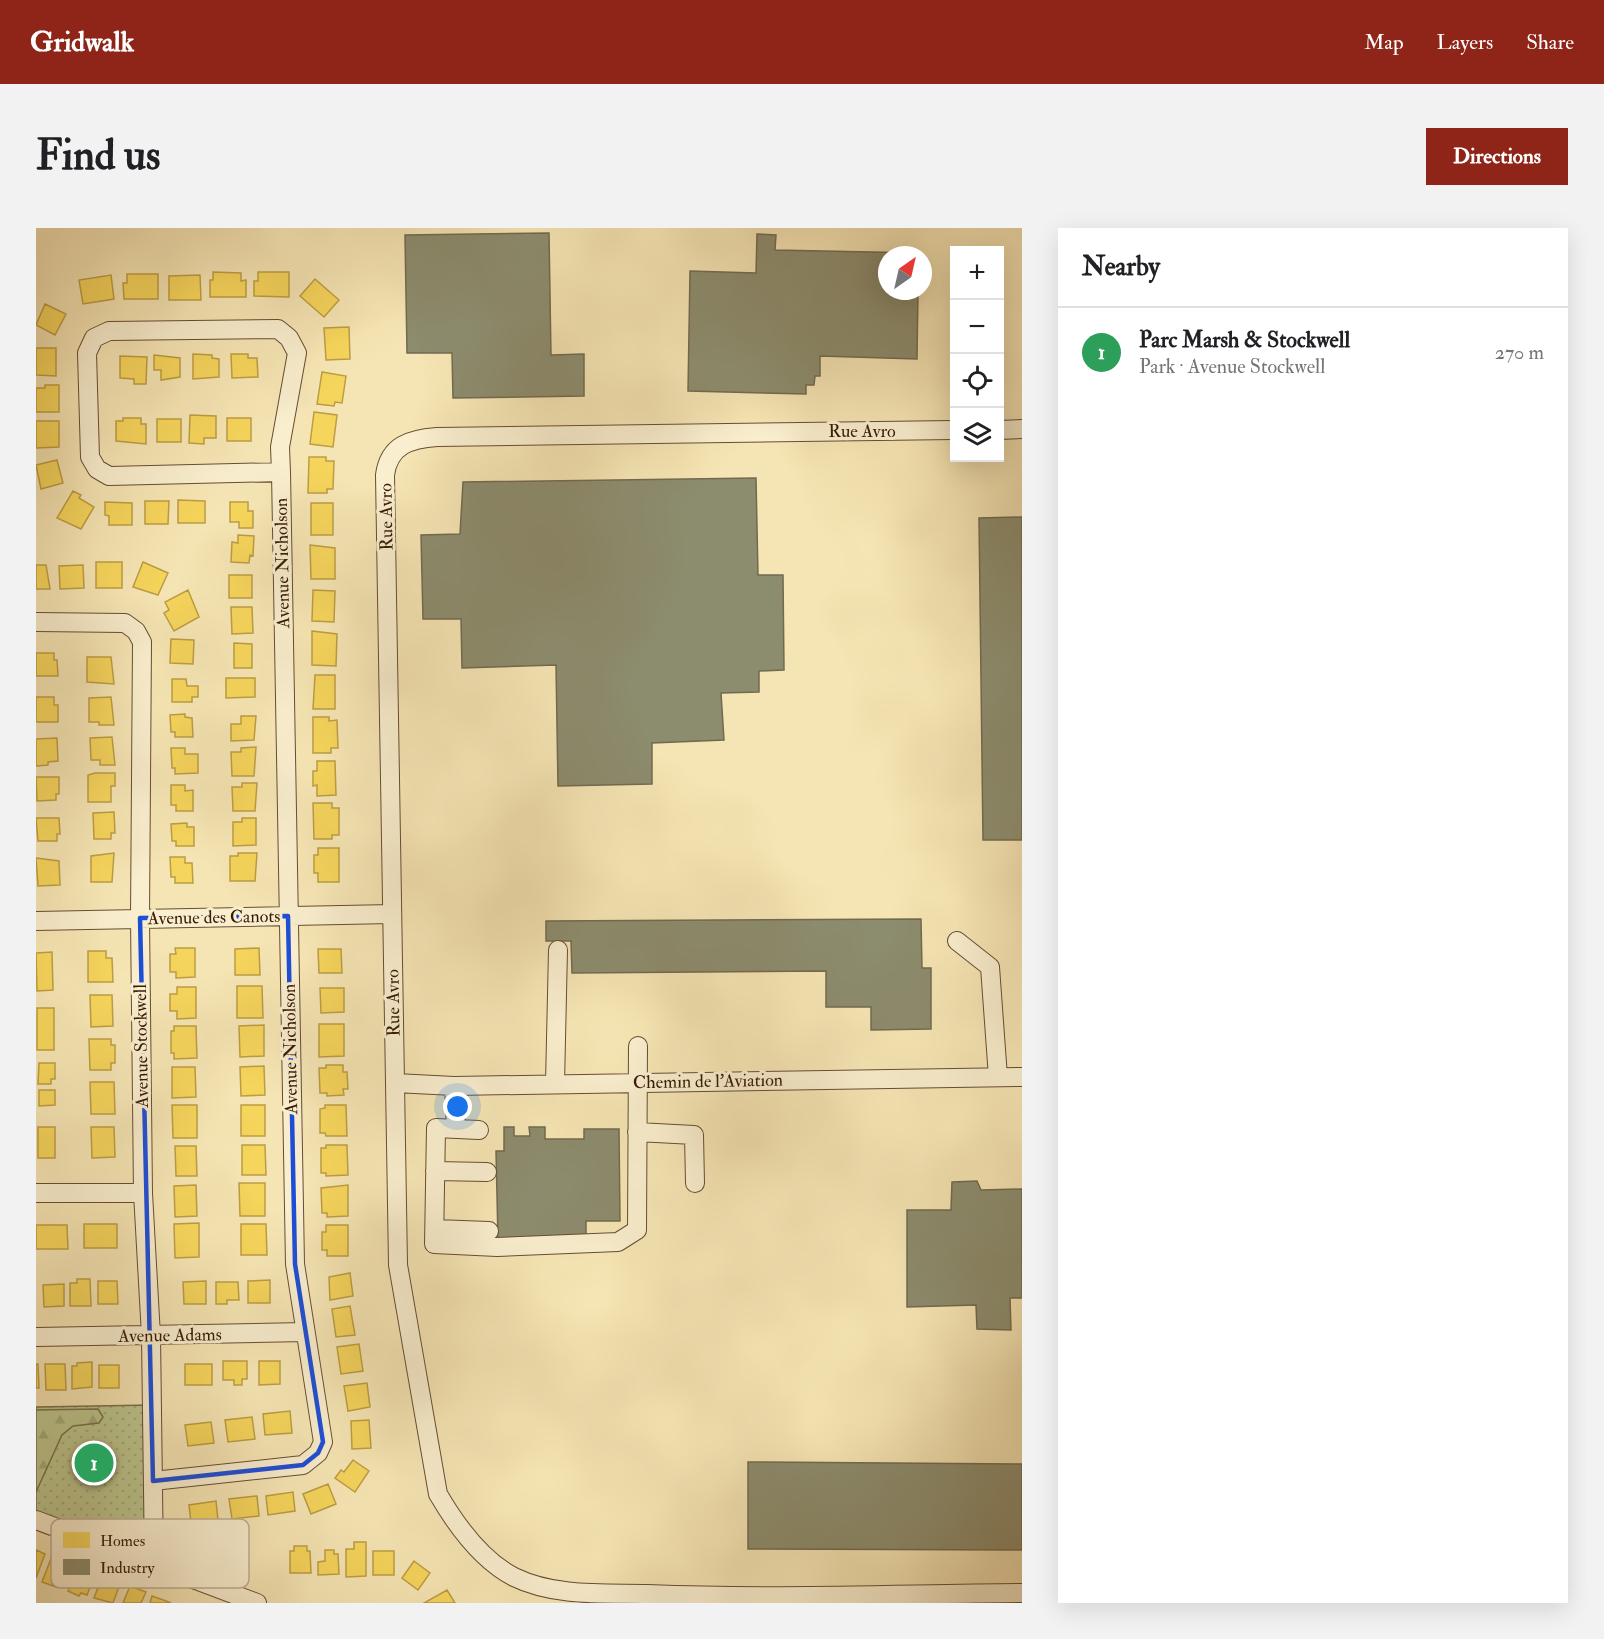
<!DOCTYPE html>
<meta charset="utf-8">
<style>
:root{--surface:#fff;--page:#f2f2f2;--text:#202124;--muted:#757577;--line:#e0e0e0;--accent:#8f2418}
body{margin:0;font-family:"IM FELL Double Pica",serif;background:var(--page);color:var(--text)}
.controls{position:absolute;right:18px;top:18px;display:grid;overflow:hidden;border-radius:0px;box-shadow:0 6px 24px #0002}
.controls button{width:54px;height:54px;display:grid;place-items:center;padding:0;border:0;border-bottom:2px solid var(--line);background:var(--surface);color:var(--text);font:30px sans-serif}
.compass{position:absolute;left:842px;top:18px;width:54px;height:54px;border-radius:50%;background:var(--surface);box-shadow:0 6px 24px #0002;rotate:34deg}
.you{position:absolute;left:422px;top:879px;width:21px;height:21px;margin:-15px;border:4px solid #fff;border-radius:50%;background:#1a73e8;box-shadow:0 0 0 9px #1a73e833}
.badge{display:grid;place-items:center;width:39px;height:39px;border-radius:50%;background:var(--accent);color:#fff;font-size:20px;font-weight:700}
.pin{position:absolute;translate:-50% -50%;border:3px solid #fff;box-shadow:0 2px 6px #0006}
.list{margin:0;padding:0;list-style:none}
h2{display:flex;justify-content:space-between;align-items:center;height:78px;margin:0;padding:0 24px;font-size:26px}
h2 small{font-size:20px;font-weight:400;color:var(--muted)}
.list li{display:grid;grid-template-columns:39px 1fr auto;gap:18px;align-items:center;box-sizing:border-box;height:90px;padding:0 24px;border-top:2px solid var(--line)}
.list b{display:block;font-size:22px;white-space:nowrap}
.list p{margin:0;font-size:20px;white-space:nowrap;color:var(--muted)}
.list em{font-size:20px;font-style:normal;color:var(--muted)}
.icon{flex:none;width:33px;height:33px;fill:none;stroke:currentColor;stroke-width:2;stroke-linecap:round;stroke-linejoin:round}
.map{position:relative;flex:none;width:986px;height:1375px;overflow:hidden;border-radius:0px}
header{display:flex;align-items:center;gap:36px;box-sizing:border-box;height:84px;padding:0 30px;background:var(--accent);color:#fff}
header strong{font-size:28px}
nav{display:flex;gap:33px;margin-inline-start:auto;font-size:21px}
.intro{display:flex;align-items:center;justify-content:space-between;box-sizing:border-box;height:144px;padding:0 36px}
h1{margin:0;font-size:42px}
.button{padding:15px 27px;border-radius:0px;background:var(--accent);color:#fff;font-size:21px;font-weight:700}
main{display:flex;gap:36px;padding:0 36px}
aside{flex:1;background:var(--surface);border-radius:0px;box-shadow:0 6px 24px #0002}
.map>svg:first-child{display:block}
.grass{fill:url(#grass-dots);stroke:#79704b;stroke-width:1.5}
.forest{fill:url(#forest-firs);stroke:#79704b;stroke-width:1.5}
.homes{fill:#f6d55c;stroke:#bc9d43;stroke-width:1.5}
.industry{fill:#8c8c6e;stroke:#726a4f;stroke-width:1.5}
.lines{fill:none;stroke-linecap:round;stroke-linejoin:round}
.minor-casing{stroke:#664d33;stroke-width:20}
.minor{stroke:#f9eece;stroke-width:18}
.marked{fill:none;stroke:#1d4ed8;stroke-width:4.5;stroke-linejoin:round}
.labels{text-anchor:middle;stroke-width:6;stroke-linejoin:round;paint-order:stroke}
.street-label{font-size:18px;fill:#361a08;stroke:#f9eece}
.key{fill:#f9eece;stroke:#beae93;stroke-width:1.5}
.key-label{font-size:16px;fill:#361a08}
</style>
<header>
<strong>Gridwalk</strong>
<nav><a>Map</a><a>Layers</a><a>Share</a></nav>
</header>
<div class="intro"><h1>Find us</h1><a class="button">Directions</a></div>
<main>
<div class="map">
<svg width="986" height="1375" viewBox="0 0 986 1375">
<defs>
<pattern id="grass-dots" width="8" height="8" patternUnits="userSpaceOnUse" patternTransform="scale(1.5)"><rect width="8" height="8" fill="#bcc58e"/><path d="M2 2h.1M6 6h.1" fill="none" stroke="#a2a979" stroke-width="1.8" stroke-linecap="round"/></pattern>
<pattern id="forest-firs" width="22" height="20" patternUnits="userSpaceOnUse" patternTransform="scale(1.5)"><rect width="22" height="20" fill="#bcc58e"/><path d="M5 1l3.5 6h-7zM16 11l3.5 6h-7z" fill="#a2a979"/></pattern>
</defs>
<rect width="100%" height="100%" fill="#f6e5b4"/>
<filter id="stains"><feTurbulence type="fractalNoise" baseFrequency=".00333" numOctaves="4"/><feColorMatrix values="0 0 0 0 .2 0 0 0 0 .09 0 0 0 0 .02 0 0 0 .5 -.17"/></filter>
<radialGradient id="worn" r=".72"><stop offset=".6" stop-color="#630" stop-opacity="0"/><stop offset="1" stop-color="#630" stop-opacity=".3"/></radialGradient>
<path class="grass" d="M115,1177L118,1336L0,1291V1179Z"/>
<path class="forest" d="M62,1181L67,1189L63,1195L37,1198L26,1207L0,1264V1182Z"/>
<path class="homes" d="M177,44L205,45V53L210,52V69H174V52H177Z
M222,44H253V69L218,68V53H222Z
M91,46H122V71H88L87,55H91Z
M75,47L78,71L47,76L43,52Z
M164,47L165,72H133V48Z
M279,51L303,72L288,89L264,68Z
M9,76L30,86L19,107L0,97Z
M313,99L314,131L290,132L288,100Z
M0,120H20V148L0,147Z
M157,126L176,127V130L183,131V149L157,151Z
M195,126H212V130H221L222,149L196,150Z
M118,127L144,130V149L125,152V142H118Z
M84,128L111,129L110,156H98V151L84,150Z
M286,144L310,148L306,175L299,174L298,178L281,176Z
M9,157H23V184H0V160H9Z
M278,184L301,187L297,219L274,216Z
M154,187L180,188V210H168V216L153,215Z
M87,190H105V196H110V216L80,213V193H87Z
M191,190H215V213H191Z
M121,191H145V214H121Z
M0,193H23V219L0,220Z
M273,229H290V233H298L297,261H291V265H272Z
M21,232L27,255L5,261L0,237Z
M37,263L45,267L43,270L58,279L45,301L21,290Z
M142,272L169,273V295H142Z
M109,273H133L132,296H109Z
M69,274L96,275V297H73V288L69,287Z
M194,274H212V283H217V300H203V294H194Z
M275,275H297V307H275Z
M202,307L218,308L217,328L214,327L213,335L195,334L196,314L202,315Z
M274,317L299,320V351H275Z
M60,334H86V360H60Z
M107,334L132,345L122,367L97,359Z
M0,337H10L14,361H0Z
M47,337L48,360L24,361L23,338Z
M193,347H216V370H193Z
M152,362L163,389L138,403L128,385L133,382L129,374Z
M277,362L299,363L298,394L276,393Z
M195,379H216L217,405L196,406Z
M276,403L301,406L300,438L276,437Z
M135,411L158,412L157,436L134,435Z
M198,415L216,416V440H198Z
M0,425H18V432H21L22,448H0Z
M51,429H75L78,456L51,454Z
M279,447H299V481H277Z
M190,450H219V469L190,470Z
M136,451H150L151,458H162V469H156V474H136Z
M0,469H18V477H22V494H0Z
M75,469L78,497H63V494H53V470Z
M149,486V489L156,490L157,509H139V504H135L134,487Z
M205,488H220L218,512L195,513V496H205Z
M277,489H293V493L301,492L302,520H295V525H277Z
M76,509L79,537H64V532H55L54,510Z
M21,510L22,533L12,534V537L0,538V511Z
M220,519L218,548H196L195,524H205V520Z
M135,520H149V526H162V545L139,546V540H136Z
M281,533H299L300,567L281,568V557L277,558V543H281Z
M59,545H79V558H75V574H52V547Z
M0,549H23V566H20V572L1,573Z
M206,555H221L219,583H197L196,559H206Z
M135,557H149V563L157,562V583H140V577H135Z
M277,575H296V580H303V607H296V611H278Z
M78,584L79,605H75V611H58L57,585Z
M0,590H23L24,606H21V613H2Z
M206,590H220V617L197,618V594H206Z
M151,595V599H158V618H140V613H136L135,596Z
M282,620H303V654H282V645H278V627H282Z
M78,625L76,654H55V628Z
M202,625H221L219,653H194V628H202Z
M134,629H149V635H156L157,655H139V649H135Z
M0,630L23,633L24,657L2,658Z
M139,720H159V749L140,750V744H134V726H140Z
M223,720L224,747H199V721Z
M282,721H305L306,745H283Z
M52,723H70V730H76L77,754H52Z
M16,724L17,762L1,763L0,725Z
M201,758H226L227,790H201Z
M141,759H160V790L141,791V783H134V766H141Z
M284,760H308V784L285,785Z
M54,767H76L77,798L55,799Z
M1,780H18V822H1Z
M283,796H308V828L283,829Z
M228,797V828L204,829L203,798Z
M138,798H160L161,830L138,831V825H135V803H138Z
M53,811H75V817H79V835H75V842H54Z
M3,835H19V851H15V856H2Z
M290,837H307V844H311L312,861H307L308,867L291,868V865H284L283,840H290Z
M228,838L229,867L205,868L204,839Z
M136,839H159L160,869L136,870Z
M54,854H78L79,886H55Z
M3,862H19V877L3,878Z
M136,877H161V910H137Z
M205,877H229V908H205Z
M289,877H310L311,908H290L289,905H284V881L289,880Z
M2,899H19V930H2Z
M55,899H78L79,929L56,930Z
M206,917H229L230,947H206Z
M290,917H311L312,947L290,948V945H285V920H290Z
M139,918H160L161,948H140Z
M203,955H229V988H204Z
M160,957L161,988L139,989L138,958Z
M312,957V988L291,989V985H286L285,960Z
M163,995V1029L139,1030L138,996Z
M48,996H81V1020H48Z
M205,996H230L231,1027H205Z
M0,997H31L32,1021H0Z
M290,997H312V1028H291V1022H286V1004H290Z
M314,1045L317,1068L294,1072L293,1049Z
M41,1051H54L55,1078H34V1055H41Z
M234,1052V1075H212V1053Z
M62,1053H81L82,1076H62Z
M170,1053V1076H148L147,1054Z
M180,1054H202L203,1072H191V1076H180Z
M28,1056V1078L8,1079L7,1057Z
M314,1078L319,1107L300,1109L296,1081Z
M323,1116L327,1143L305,1146L301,1119Z
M187,1133H211V1151H206V1157H198V1152H187Z
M223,1133H244V1156L223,1157Z
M56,1134V1159L36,1161V1138H41V1135Z
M0,1136H2L3,1160H0Z
M9,1136H29L30,1162H10Z
M149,1136H176V1157H149Z
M63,1137H83V1160H63Z
M331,1155L334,1179L312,1183L308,1158Z
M254,1183L256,1205L229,1207L227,1186Z
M216,1189L219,1211L192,1214L189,1192Z
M333,1192L335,1220L316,1221L315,1193Z
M175,1194L178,1215L152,1218L149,1197Z
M317,1232L333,1243L319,1264L299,1250L305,1242L308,1244Z
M292,1256L300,1276L275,1286L267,1266Z
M257,1264L259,1283L232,1287L230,1268Z
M221,1268L223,1288L196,1291L193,1271Z
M180,1273L182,1292L155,1295L153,1277Z
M318,1314H330V1348L310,1349V1321H318Z
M258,1318H271V1323H274L275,1345H254V1323H258Z
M0,1322L9,1326L0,1350Z
M289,1322H298V1326H302L303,1346L282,1347V1334L289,1333Z
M337,1323H358V1347H337Z
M16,1328L35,1336L26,1357L21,1356L20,1359L6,1354Z
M378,1333L394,1345L382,1362L366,1350Z
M41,1339L60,1344L51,1367L45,1365L43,1368L32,1363Z
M66,1349L84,1356L77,1375L58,1370Z
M94,1358L110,1364L105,1375H87Z
M411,1362L419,1375H388Z
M116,1368L130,1373L135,1375H114Z"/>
<path class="industry" d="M513,5L515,127L548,126V168L417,170L416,125H371L369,7Z
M721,6L740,7L739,22L883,25L851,27V63H882L881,131L784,128V148H779L778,157H770V166L652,163L654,43L720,45Z
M720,250L722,347H747L748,442L723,443V464L685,465L688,512L616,515V556L522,558L520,437L426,440L425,391H387L385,307L424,306L427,254Z
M986,289V612H947L943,290Z
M885,691L886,740H895V801L835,802V779H790V743L536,745L535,713H510V693Z
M468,899H478V908H494L493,899H509V911H548V901H583L584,993H550V1011L462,1012L460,923H468Z
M941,953L945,962L986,961V1070H974L975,1102L941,1101L940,1077L871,1079V982H915L916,954Z
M712,1234L986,1236V1322L712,1321Z"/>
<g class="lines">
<defs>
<path id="minor" d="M918,202L401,209C374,211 353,217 349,247L362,1037L402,1266C420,1297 445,1332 478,1349C519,1369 568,1365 612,1366C737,1371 862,1366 986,1365
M963,202L986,201
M0,394L89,395L100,403L106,414L104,690L107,965L115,1108L118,1336
M0,693L356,686
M921,713L954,739L962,849
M359,855L418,858L986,849
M519,856L522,722
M418,858L420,901
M443,902L400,900L398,1016L461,1019L582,1014L601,1002L602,818
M601,904L658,907L659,955
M399,943L451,944
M0,965H107
M399,1001L453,1003
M0,1109L269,1104
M117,1253L267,1237L282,1225L287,1214L259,1036L245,244L244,219L261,125L253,110L242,101L73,103L58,110L51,125L54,229L61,241L73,248L245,244
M0,1292L221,1375"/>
</defs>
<use href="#minor" class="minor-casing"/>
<use href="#minor" class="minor"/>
</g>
<path class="marked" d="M252,688L259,1036L287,1214L282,1225L267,1237L117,1253L104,690Z"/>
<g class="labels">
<g class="street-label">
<text x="826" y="209">Rue Avro</text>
<text transform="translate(350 289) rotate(-91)" y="6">Rue Avro</text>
<text transform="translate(246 335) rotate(-91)" y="6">Avenue Nicholson</text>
<text transform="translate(178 689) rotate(-1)" y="6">Avenue des Canots</text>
<text transform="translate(357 775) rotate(-91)" y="6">Rue Avro</text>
<text transform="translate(105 818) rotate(-91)" y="6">Avenue Stockwell</text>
<text transform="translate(254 821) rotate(-91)" y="6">Avenue Nicholson</text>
<text transform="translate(672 853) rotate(-1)" y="6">Chemin de l'Aviation</text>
<text transform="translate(134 1107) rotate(-1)" y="6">Avenue Adams</text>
</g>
</g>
<rect x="15" y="1291" width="198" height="69" rx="9" class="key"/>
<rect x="27" y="1304" width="27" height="16" fill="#f6d55c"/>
<rect x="27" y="1331" width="27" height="16" fill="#8c8c6e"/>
<g class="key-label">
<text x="64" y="1318">Homes</text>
<text x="64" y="1345">Industry</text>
</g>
<rect width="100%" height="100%" filter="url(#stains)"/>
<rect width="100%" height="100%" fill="url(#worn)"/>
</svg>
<div class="controls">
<button>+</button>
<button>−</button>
<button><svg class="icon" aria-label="locate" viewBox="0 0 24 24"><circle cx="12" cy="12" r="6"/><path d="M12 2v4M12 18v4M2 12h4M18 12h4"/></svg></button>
<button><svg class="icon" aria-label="layers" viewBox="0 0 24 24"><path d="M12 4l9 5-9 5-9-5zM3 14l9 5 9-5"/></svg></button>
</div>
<svg class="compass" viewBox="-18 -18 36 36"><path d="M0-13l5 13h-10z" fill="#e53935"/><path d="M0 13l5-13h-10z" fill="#757577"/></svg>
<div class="you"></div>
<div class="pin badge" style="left:58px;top:1235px;background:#2e9e5b">1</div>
</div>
<aside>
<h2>Nearby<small></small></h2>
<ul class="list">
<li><span class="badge" style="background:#2e9e5b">1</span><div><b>Parc Marsh &amp; Stockwell</b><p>Park · Avenue Stockwell</p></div><em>270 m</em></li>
</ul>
</aside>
</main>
